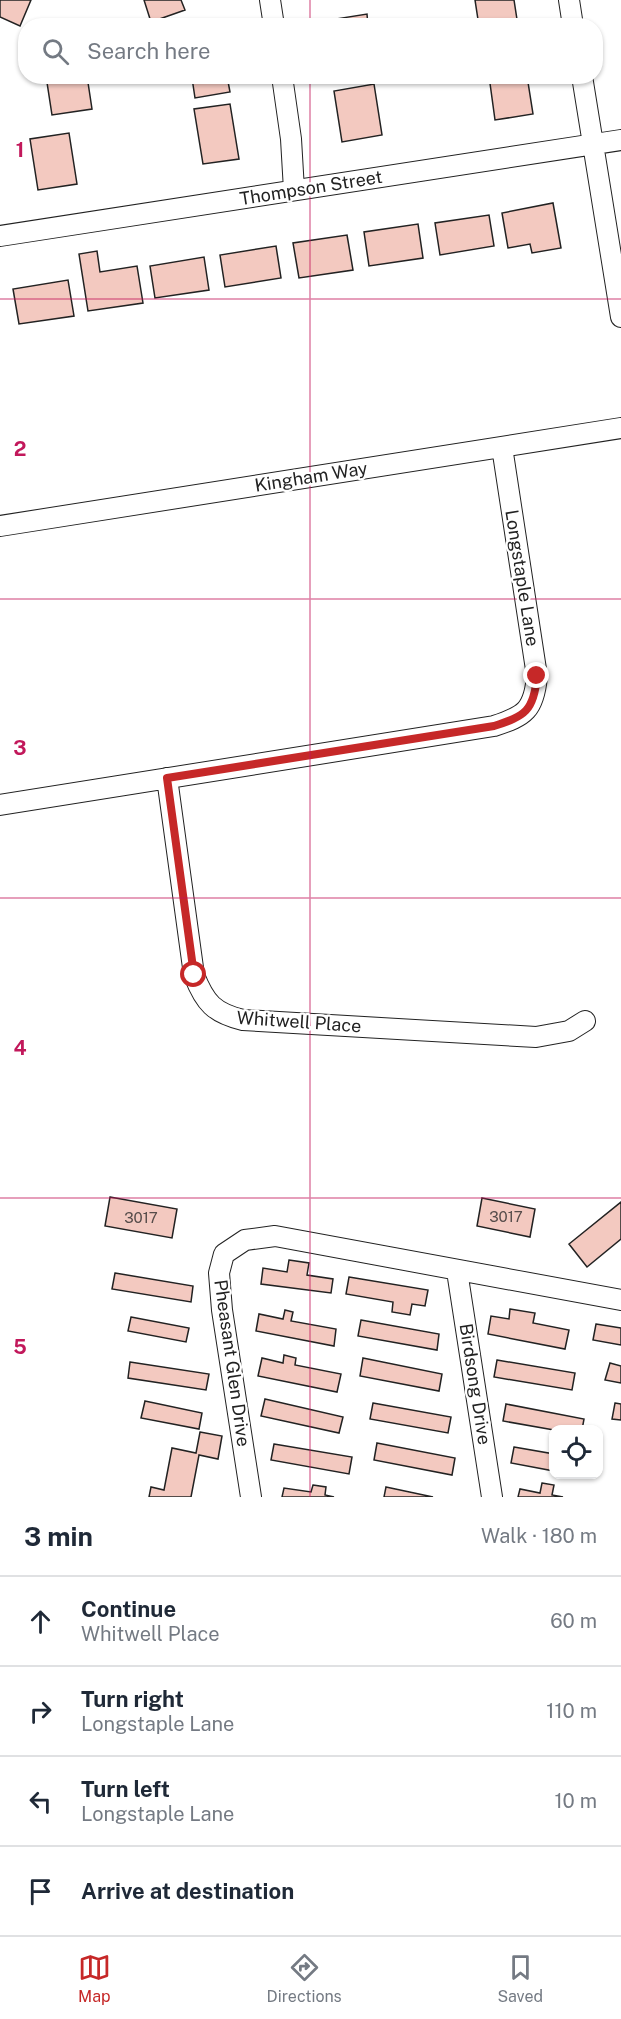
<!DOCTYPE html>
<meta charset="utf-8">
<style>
:root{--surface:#fff;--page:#f2f2f3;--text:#1f2937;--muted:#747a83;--line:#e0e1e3;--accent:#c62828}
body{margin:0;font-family:"Public Sans",sans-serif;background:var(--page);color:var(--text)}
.controls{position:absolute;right:18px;bottom:18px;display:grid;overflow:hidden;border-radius:12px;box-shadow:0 2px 4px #0004}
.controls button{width:54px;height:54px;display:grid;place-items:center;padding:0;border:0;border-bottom:2px solid var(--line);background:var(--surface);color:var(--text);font:30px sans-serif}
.stop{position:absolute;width:18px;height:18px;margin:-14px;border:4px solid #c62828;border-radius:50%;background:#fff}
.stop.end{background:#c62828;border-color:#fff;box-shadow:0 2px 6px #0008}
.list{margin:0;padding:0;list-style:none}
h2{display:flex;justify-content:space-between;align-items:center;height:78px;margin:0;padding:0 24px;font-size:26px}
h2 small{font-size:20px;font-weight:400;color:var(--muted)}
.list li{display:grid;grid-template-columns:39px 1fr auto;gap:18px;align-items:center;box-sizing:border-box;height:90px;padding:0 24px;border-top:2px solid var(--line)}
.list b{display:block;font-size:22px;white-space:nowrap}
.list p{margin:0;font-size:20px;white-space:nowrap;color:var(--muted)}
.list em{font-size:20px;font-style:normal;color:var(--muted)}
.icon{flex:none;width:33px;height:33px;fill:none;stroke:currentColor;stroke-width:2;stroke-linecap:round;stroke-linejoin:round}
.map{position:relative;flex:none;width:621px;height:1497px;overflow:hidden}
.search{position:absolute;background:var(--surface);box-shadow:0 2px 4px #0004;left:18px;right:18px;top:18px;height:66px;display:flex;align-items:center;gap:15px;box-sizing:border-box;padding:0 21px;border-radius:24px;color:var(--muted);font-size:22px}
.sheet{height:438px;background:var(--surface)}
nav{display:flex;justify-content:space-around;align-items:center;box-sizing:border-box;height:84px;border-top:2px solid var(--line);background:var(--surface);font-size:16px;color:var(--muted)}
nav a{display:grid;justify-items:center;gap:3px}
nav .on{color:var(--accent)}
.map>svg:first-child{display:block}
.building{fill:#f3c9c0;stroke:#222;stroke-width:1.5}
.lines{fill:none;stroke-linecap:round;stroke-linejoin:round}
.street-casing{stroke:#222;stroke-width:22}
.street{stroke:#fff;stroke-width:20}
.route{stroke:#c62828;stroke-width:8}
.grid{fill:none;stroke:#c2185b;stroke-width:1.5;stroke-opacity:0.55}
.labels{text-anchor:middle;stroke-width:4.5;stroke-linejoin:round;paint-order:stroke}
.number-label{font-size:15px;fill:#564c4a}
.street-label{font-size:18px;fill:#222;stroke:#fff}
.grid-label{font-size:20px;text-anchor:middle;font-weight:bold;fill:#c2185b;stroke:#fff;stroke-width:4.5;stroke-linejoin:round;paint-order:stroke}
</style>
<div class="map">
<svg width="621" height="1497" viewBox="0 0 621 1497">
<rect width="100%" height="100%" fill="#fff"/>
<path class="building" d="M0,0H31L20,26L0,17Z
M144,0H181L185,10L151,22Z
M475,0H514L518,26H479Z
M367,14L368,26H324L323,21Z
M46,76H87L92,109L52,115Z
M177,76H227L230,92L195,98L192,78L177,80Z
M489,76H527L533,114L495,120Z
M374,84L382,135L342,142L334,91Z
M230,104L239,159L203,164L194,109Z
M69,133L77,184L38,190L30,139Z
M553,203L561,248L532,253L530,244L508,248L502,213Z
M489,215L494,246L440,255L435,223Z
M418,224L423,258L369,266L364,232Z
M347,235L353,270L299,278L293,243Z
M276,246L281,278L225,287L220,255Z
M97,251L100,272L137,266L143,303L88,311L79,254Z
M204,257L209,290L155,298L150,266Z
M68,280L74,316L19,324L13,289Z
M110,1197L177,1209L172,1238L105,1226Z
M482,1198L535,1209L530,1237L477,1226Z
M621,1202V1239L587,1267L569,1244Z
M289,1260L309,1263L307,1275L333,1279L331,1293L261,1284L263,1268L287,1272Z
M115,1273L193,1286L191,1302L112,1289Z
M349,1277L428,1290L425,1306L412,1304L410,1315L392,1312L393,1302L346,1294Z
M510,1309L535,1313L533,1323L569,1330L565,1349L488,1334L491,1316L509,1319Z
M285,1310L293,1312L291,1321L336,1329L334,1346L256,1331L259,1314L283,1319Z
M131,1317L189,1328L186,1342L128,1331Z
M361,1320L439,1334L437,1350L358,1336Z
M596,1324L621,1328V1345L593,1340Z
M284,1355L296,1358L295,1365L341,1374L337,1392L258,1376L262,1358L283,1363Z
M363,1358L442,1374L439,1391L360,1376Z
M497,1360L575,1373L572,1390L494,1377Z
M130,1362L209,1374L206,1390L128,1378Z
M610,1363L621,1366V1383L605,1380Z
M265,1399L343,1417L339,1433L261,1416Z
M145,1401L202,1413L199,1429L141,1418Z
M373,1403L451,1417L448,1433L370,1419Z
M615,1403L621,1404V1420L612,1419Z
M506,1404L584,1419L582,1430H554L503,1421Z
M200,1432L222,1436L218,1459L199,1455L191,1497H149L151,1487L164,1490L172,1448L196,1453Z
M377,1443L455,1458L452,1475L374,1460Z
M274,1444L352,1457L349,1474L271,1460Z
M514,1447L554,1454V1471L511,1463Z
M542,1483L554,1485L552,1495L563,1497H518L520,1489L540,1493Z
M313,1485L326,1487L325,1495L334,1497H282L284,1488L311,1492Z
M386,1487L433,1497H384Z"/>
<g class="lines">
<defs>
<path id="street" d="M270,0L274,26
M569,0L573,26
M282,76L291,139L294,190
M582,76L621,317
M0,236L621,140
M0,526L621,428
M167,778L194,975C205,1003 214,1013 243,1020L536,1037L569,1031L585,1021
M0,805L494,726C525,716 534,710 537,676L502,447
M457,1271L492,1497
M251,1497L222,1310L219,1273L224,1254L245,1240L275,1236L621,1300"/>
</defs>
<use href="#street" class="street-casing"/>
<use href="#street" class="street"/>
</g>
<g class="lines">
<path class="route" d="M194,975L167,778L494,726C525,716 534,711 537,676"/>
</g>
<path class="grid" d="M310,0V26M310,76V1497M0,299H621M0,599H621M0,898H621M0,1198H621"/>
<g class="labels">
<g class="number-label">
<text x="506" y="1222">3017</text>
<text x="141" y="1223">3017</text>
</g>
<g class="street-label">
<text transform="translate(311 188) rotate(-9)" y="6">Thompson Street</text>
<text transform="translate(311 477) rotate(-9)" y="6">Kingham Way</text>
<text transform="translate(522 578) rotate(81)" y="6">Longstaple Lane</text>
<text transform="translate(299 1022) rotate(4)" y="6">Whitwell Place</text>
<text transform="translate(232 1363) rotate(82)" y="6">Pheasant Glen Drive</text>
<text transform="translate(475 1384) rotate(81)" y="6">Birdsong Drive</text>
</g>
</g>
<g class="grid-label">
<text x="20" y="157">1</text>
<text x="20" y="456">2</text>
<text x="20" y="755">3</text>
<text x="20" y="1055">4</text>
<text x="20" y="1354">5</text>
</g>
</svg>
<div class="controls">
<button><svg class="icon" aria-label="locate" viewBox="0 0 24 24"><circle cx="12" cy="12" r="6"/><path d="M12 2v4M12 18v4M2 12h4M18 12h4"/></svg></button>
</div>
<div class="stop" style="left:194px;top:975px"></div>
<div class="stop end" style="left:537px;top:676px"></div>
<div class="search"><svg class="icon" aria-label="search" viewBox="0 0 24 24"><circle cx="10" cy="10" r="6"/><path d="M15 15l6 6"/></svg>Search here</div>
</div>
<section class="sheet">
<h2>3 min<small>Walk · 180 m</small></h2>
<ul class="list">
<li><svg class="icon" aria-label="ahead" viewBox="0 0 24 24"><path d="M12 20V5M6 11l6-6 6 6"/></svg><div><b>Continue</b><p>Whitwell Place</p></div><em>60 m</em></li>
<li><svg class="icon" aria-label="right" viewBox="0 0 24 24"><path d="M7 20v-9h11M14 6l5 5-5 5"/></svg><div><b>Turn right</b><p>Longstaple Lane</p></div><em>110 m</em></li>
<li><svg class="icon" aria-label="left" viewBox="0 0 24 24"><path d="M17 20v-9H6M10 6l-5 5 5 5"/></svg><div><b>Turn left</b><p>Longstaple Lane</p></div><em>10 m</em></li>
<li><svg class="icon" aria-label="arrive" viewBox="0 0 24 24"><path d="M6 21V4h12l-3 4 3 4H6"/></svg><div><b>Arrive at destination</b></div></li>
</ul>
</section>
<nav>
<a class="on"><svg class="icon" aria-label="map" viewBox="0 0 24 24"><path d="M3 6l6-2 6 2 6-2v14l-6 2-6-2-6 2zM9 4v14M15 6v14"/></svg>Map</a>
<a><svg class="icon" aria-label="directions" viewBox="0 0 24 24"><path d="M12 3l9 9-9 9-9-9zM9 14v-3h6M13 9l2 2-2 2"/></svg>Directions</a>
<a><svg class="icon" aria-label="saved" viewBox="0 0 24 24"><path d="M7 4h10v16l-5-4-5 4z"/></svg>Saved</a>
</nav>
